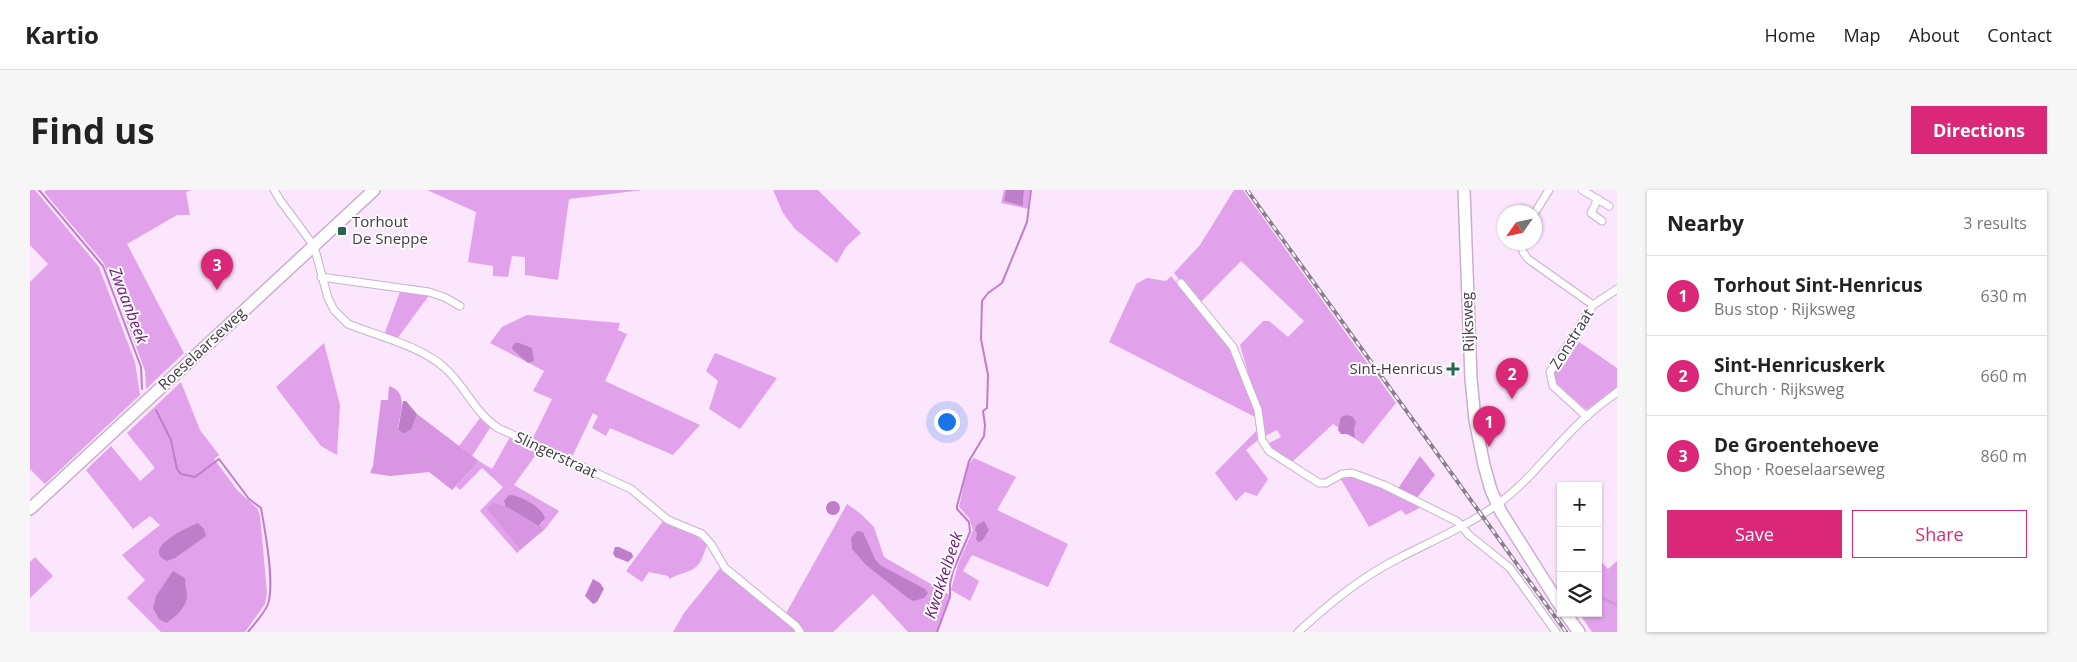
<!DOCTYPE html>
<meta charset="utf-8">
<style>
:root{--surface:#fff;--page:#f6f6f6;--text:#222;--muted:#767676;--line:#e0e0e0;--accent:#db2777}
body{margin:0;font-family:"Open Sans",sans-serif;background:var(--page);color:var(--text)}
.controls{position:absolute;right:15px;bottom:15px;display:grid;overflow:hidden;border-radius:0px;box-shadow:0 1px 4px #0004}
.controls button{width:45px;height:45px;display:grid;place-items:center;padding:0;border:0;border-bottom:1px solid var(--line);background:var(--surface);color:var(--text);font:25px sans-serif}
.compass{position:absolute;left:1467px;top:15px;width:45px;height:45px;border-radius:50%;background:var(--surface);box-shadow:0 1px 4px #0004;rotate:236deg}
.you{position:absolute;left:916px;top:231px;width:18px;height:18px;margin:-12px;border:4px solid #fff;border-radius:50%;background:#1a73e8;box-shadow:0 0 0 8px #1a73e833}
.badge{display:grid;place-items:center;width:32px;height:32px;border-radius:50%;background:var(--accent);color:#fff;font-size:16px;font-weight:700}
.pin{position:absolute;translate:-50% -41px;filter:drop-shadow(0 1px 2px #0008)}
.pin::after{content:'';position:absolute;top:26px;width:18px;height:15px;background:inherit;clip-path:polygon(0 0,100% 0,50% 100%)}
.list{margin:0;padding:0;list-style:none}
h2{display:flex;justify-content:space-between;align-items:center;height:65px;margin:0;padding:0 20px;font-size:21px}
h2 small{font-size:16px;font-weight:400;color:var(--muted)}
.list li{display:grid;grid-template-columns:32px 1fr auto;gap:15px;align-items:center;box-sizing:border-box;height:80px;padding:0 20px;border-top:1px solid var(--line)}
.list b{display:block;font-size:19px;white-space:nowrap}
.list p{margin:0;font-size:16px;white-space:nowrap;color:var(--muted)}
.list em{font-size:16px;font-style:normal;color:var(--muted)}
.actions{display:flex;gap:10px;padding:15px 20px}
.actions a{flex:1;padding:11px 0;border:1px solid var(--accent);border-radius:0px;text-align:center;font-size:18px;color:var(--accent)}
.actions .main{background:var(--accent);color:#fff}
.icon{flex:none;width:28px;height:28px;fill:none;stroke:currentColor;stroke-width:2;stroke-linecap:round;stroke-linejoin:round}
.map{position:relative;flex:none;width:1587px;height:442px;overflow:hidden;border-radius:0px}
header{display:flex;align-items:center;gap:30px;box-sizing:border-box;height:70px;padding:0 25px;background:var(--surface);border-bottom:1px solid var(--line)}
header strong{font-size:24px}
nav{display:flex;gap:28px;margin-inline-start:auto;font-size:18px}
.intro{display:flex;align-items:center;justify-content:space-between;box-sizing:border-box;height:120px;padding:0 30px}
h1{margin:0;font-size:35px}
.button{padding:12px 22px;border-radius:0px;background:var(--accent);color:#fff;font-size:18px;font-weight:700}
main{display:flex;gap:30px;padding:0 30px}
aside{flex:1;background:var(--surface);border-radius:0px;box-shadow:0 1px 4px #0004}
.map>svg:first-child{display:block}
.green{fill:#e1a2eb}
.forest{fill:#d795e2}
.water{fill:#bf7eca}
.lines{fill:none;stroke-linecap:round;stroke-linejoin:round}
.stream{stroke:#bf7eca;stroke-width:2}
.street-casing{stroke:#c8b0cc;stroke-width:9}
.primary-casing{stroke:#c8b0cc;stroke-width:14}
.street{stroke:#fff;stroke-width:7}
.primary{stroke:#fff;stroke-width:11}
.rail-casing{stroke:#8d7e8f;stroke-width:4}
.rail{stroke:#fbfbfb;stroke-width:2;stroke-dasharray:5.5;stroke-linecap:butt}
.poi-dot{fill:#236452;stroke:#fbfbfb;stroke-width:2}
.labels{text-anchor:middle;stroke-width:4;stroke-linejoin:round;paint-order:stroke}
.poi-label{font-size:15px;fill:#433944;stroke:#fbfbfb;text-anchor:start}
.street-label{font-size:15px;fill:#433944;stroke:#fbfbfb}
.water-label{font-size:16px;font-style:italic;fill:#6a1a76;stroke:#fbfbfb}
</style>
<header>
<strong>Kartio</strong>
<nav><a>Home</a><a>Map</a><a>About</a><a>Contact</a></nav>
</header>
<div class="intro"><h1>Find us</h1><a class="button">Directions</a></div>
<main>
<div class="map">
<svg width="1587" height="442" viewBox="0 0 1587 442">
<rect width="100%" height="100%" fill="#fbe6fe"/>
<path class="green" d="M0,0H5L69,77L105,172L110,205L15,294L0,279V92L18,74L0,55Z
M17,0H162L156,2L160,25H147L97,54L154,163L116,199L115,181L84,97L73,72L14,2Z
M397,0H613L539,9L528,90L495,85V67L482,66L478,87L463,86V76L438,72L446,22Z
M743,0H788L831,43L816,57L807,73L765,39L753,23Z
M974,0H976L975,11L993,15L994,0H1000L998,19L971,13Z
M1204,0H1213L1366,213L1333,254L1303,234L1260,274L1240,260L1237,254L1251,247L1247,240L1233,247L1230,224L1210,155L1233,131H1239L1258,147L1274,131L1211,71L1169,114L1144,83L1170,55Z
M1141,86L1200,158L1215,192L1227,228L1079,152L1106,94L1117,88L1136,91Z
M371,99L400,104L367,149L354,145Z
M497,125L590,133L588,140L597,144L575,191L670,235L643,265L580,238L576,246L562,238L568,226L563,223L541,269L502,250L522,209L503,201L514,181L460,153L472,137Z
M1549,152L1587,178V197L1558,219H1555L1525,192L1523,187L1526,179L1530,181Z
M294,153L310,215L307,265L291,256L246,197Z
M685,163L747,188L710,239L679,219L688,191L676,181Z
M151,192L170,240L189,265L184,269L208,301L227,318L230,325L237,403L235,414L215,442H131L97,408L115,390L92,365L130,335L120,326L103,339L56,280L81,256L110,291L125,278L97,243Z
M450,228L460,238L442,266L429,256Z
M1228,239V250L1216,260L1238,289L1227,306L1215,302L1206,311L1185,283Z
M480,247L510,259L484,295L529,321L515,339L509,336L513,332L474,311L475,316L463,312L459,322L490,360L487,363L450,321L473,297L452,278L430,300L426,296L449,271L462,279Z
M944,268L986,287L967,320L1038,354L1018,397L942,365L933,381L949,391L940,411L921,400L928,374L943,340L939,328L929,317L938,275Z
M1319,285L1359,300L1393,316L1376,325L1371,320L1339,337L1310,288Z
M817,314L831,324L844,337L854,367L920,405L908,442H878L843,404L803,442H773L755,425Z
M633,331L665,345L677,355C674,362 672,372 666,377C659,383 648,383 640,389L638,386L619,382L612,392L596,381Z
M5,367L23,386L0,408V372Z
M1568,368L1578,379L1587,371V413L1568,403Z
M691,377L758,432L767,442H643L654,423Z
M1568,408L1587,418V442H1562L1549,423H1568Z"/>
<path class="forest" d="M359,196C380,203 369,224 368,240L374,244L382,239L387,224L449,271L422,300L399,282L360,286L340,283L343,276L351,210H358Z
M1390,266L1405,285L1386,309L1367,300Z
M463,312L475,316L515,339L490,360L459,322L458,318Z
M1568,403L1587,413V418L1568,408Z"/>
<path class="water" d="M976,0H994L993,16L974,11Z
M485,153H489L502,158L504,171L498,173L483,160L482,157Z
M373,211H376L387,224L382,239L374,244L368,240Z
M1317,225L1323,227L1326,232L1324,239L1325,248L1317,244H1311L1308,240L1311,227Z
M479,305C490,305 512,317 515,328L509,336L475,316L474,311Z
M796 318a7 7 0 1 1 14 0a7 7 0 1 1-14 0Z
M954,331L959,340L952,351L948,352L946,349L947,343L945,340L947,335Z
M168,333L174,339L176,346L145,368L137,371C110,359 158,337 168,333Z
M827,341L833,342L845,369L850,375L895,399L898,403L894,408L884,411L878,408L836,375L822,359L821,348Z
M585,357H589L602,363L603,367L598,372L585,367L583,363Z
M143,381L155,388C155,394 156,398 157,404C158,416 145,428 136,433L129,429L123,418L126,406Z
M563,389L570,393L574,399L567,412L563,414L555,406Z"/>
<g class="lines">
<path class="stream" d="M9,0L73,76L111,177L112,199
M126,220L141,250L147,279L151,284L165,287L189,269L219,309L231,318C235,340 245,393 238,414C234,424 225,433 218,442
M907,442L920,407V394L923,381L940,342L939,332L927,319V316L939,271L954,246L955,235L953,221L957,218L958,185L951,149L952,111L958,103L972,93L997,32L1001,0"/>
<defs>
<path id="street" d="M244,0L250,10L284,56L298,108L304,120L318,134C348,146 391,156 415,178C435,196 445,223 468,238L601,299L638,330L672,344L681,354L695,378L766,436L770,442
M1552,0L1579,16
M1568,9L1561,23L1572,31
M1504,24L1519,0
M1491,52L1493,62L1498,69L1563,115
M291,87L399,102L414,107L430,116
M1151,93L1203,157L1228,220L1232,250L1239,261L1289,293H1296L1312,284L1322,283L1354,295L1428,332L1439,345L1480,378L1526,442
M1557,227L1523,196L1520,182L1563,115L1587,99
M1268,442C1299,414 1331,387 1369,368C1402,351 1435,337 1465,316C1501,291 1525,254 1557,226C1567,217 1577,210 1587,202"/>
<path id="primary" d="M1434,0L1441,189L1445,230L1454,275L1461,300L1471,322L1531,417
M0,319L344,0
M1535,423L1549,442"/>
</defs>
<use href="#street" class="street-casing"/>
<use href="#primary" class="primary-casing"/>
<use href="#street" class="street"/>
<use href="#primary" class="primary"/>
<defs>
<path id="rail" d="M1217,0L1536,442"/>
</defs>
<use href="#rail" class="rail-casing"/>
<use href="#rail" class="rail"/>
</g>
<g class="poi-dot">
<rect x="307" y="36" width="10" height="10" rx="2.5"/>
<path d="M1420.5 171.5h5v5h5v5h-5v5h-5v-5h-5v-5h5z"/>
</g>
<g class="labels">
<g class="poi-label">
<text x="322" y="37">Torhout<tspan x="322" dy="17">De Sneppe</tspan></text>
<text x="1413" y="184" text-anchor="end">Sint-Henricus</text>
</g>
<g class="street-label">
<text transform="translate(1438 132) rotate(-92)" y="5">Rijksweg</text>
<text transform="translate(1542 149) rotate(-58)" y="5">Zonstraat</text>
<text transform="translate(172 159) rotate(-43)" y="5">Roeselaarseweg</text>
<text transform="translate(526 265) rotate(25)" y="5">Slingerstraat</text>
</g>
<g class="water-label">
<text transform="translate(99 115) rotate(69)" y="6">Zwaanbeek</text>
<text transform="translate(913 385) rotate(-72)" y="6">Kwakkelbeek</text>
</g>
</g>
</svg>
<div class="controls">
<button>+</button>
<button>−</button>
<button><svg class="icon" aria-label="layers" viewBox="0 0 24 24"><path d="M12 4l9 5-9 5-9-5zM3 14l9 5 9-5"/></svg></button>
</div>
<svg class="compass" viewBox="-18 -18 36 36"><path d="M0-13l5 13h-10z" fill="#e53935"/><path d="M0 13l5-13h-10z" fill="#767676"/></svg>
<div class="you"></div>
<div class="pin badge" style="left:1459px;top:257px">1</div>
<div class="pin badge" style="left:1482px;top:209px">2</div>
<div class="pin badge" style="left:187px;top:100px">3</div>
</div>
<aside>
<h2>Nearby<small>3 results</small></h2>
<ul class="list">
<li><span class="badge">1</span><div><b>Torhout Sint-Henricus</b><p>Bus stop · Rijksweg</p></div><em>630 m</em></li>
<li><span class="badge">2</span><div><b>Sint-Henricuskerk</b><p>Church · Rijksweg</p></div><em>660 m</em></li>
<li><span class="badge">3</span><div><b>De Groentehoeve</b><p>Shop · Roeselaarseweg</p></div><em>860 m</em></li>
</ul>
<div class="actions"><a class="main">Save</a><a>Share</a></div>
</aside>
</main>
